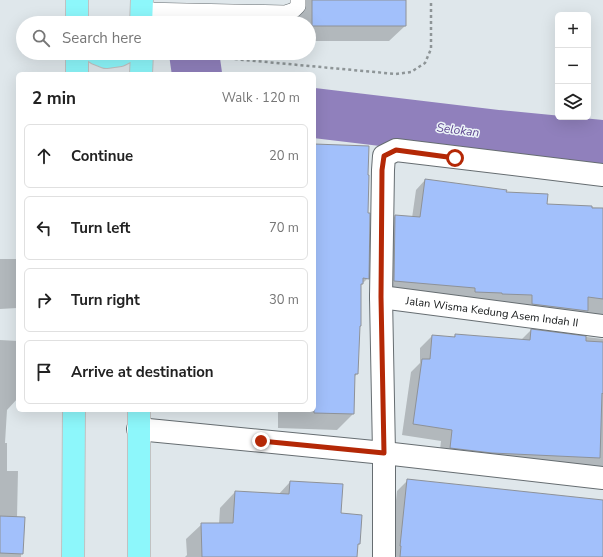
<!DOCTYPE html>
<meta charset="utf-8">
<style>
:root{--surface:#fff;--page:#f6f6f6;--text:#222;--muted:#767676;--line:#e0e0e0}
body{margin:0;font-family:"Nunito Sans",sans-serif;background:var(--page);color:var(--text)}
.controls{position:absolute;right:12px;top:12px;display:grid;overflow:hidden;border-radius:6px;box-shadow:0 4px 16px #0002}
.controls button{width:36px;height:36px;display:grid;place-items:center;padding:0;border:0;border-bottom:1px solid var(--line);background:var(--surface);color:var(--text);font:20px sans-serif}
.stop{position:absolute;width:12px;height:12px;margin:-9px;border:3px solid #b42806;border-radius:50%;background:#fff}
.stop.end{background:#b42806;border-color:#fff;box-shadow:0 1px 4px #0008}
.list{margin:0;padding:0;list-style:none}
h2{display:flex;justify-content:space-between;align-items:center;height:52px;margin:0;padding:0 16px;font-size:17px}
h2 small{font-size:13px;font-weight:400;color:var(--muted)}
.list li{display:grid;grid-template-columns:26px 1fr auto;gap:12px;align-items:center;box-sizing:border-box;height:64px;margin:0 8px 8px;padding:0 8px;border:1px solid var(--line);border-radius:6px}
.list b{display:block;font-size:15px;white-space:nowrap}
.list em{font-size:13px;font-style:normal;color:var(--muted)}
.icon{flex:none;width:22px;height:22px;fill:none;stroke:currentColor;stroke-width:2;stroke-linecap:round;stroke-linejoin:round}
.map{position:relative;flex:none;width:603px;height:557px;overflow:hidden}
.search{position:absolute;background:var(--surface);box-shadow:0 4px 16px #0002;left:16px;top:16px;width:300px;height:44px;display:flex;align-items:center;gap:10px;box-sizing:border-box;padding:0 14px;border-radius:22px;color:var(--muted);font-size:15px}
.panel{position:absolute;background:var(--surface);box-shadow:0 4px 16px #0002;left:16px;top:72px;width:300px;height:340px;border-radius:6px}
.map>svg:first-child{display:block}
.shadow{fill:#0003}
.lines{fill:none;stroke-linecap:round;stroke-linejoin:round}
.river{stroke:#9080bc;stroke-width:50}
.building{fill:#a2c0fb;stroke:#8e9298}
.lane-casing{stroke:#666d71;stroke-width:16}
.street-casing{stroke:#666d71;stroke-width:24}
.primary-casing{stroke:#c1c2c2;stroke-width:24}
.path{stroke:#8e9597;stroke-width:2.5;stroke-dasharray:3 3;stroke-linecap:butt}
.lane{stroke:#fff;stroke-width:15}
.street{stroke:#fff;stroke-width:22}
.primary{stroke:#8df7fb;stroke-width:22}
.route{stroke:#b42806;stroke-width:5}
.labels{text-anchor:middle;stroke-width:3;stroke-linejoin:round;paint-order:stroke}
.street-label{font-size:11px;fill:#111415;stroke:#ecf4f8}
.water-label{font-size:12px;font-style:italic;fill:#5c448f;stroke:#ecf4f8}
</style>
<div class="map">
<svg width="603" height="557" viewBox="0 0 603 557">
<rect width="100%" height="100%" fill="#dfe7eb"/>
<path class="shadow" d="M297,0H405V26L389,41H309V23H297Z
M314,145L367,214L368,278L360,286L357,374L354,377L353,414L337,430L278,428V410H314Z
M425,180L505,193L546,205L603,208V322L523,313V304H493L385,290L386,226L395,216L412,218L416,190Z
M0,259H18V307L17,308L0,309Z
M531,330L603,339V469L439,459L441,441L402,435L411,372L420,363V348L432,336L453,338L455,335L521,340Z
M0,340L18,341V398L7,410L5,443H7V471H18L17,518H24L21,557H0Z
M408,480L603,501V557H390L397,491Z
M290,482L340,514L359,544L357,546L356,557H185L187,555L186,539L202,524H219L220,508L235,492L278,495Z"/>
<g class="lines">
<path class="river" d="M194,53L197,74
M314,113L498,135L603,145"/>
</g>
<path class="building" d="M312,0H406V26H312Z
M314,144L369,146L368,175H369L368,213H370L369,279L363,278V284H361V326H360L358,374H355L354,414L314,413Z
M425,179L507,190L506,192L548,194L547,204L592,206V208H603V299L588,297V311L532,304V295L502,294V293L475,292V288L394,281L395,215L420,217Z
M531,329L586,336V341L603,342V394L602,393L600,458L492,453L450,448L452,430L413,424L422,359H430L432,335L455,337V334L530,340Z
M407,479L603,500V557H400L401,546H400Z
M290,481L343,484L341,513L362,515L360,544H358L357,557H202L201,523H233L235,491L289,494Z
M0,516L25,517L23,554L0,553Z"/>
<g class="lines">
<defs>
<path id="lane" d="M142,10L285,13L294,10L298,6V0"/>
<g id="street">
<path id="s1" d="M381,297L603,326"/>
<path d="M138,429L384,453L603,478"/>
<path d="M384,557V453L381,297L383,170L384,156L396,150L603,175"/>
</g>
<path id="primary" d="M77,0V23
M141,23L142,0
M96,53L106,57L120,55L124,53
M77,74V53
M141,74L142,53
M73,557L74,410
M139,557V410"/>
</defs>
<use href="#lane" class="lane-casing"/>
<use href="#street" class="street-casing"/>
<use href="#primary" class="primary-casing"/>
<path class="path" d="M169,53L396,74L411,72L425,63L431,49V0"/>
<use href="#lane" class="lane"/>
<use href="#street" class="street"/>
<use href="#primary" class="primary"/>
</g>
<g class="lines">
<path class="route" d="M261,441L384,453L381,297L382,170L384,156L396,150L455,158"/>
</g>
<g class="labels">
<g class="street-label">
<text dy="4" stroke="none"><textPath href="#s1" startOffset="112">Jalan Wisma Kedung Asem Indah II</textPath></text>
</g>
<g class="water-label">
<text transform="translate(458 130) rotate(7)" y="4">Selokan</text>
</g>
</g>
</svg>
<div class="controls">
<button>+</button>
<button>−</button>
<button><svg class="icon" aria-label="layers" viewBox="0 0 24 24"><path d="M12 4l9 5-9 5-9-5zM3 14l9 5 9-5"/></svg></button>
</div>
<div class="stop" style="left:455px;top:158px"></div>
<div class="stop end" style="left:261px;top:441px"></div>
<div class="search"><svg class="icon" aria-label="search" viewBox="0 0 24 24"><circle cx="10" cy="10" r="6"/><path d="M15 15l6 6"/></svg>Search here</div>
<section class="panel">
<h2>2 min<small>Walk · 120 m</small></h2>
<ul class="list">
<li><svg class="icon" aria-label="ahead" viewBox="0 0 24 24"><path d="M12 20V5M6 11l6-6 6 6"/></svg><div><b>Continue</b></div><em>20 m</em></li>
<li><svg class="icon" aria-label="left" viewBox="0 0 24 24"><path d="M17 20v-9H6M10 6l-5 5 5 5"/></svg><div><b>Turn left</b></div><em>70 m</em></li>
<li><svg class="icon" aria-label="right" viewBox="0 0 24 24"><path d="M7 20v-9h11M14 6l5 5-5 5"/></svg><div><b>Turn right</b></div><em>30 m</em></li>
<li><svg class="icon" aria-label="arrive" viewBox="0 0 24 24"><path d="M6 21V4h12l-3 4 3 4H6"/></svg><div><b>Arrive at destination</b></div></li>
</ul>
</section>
</div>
